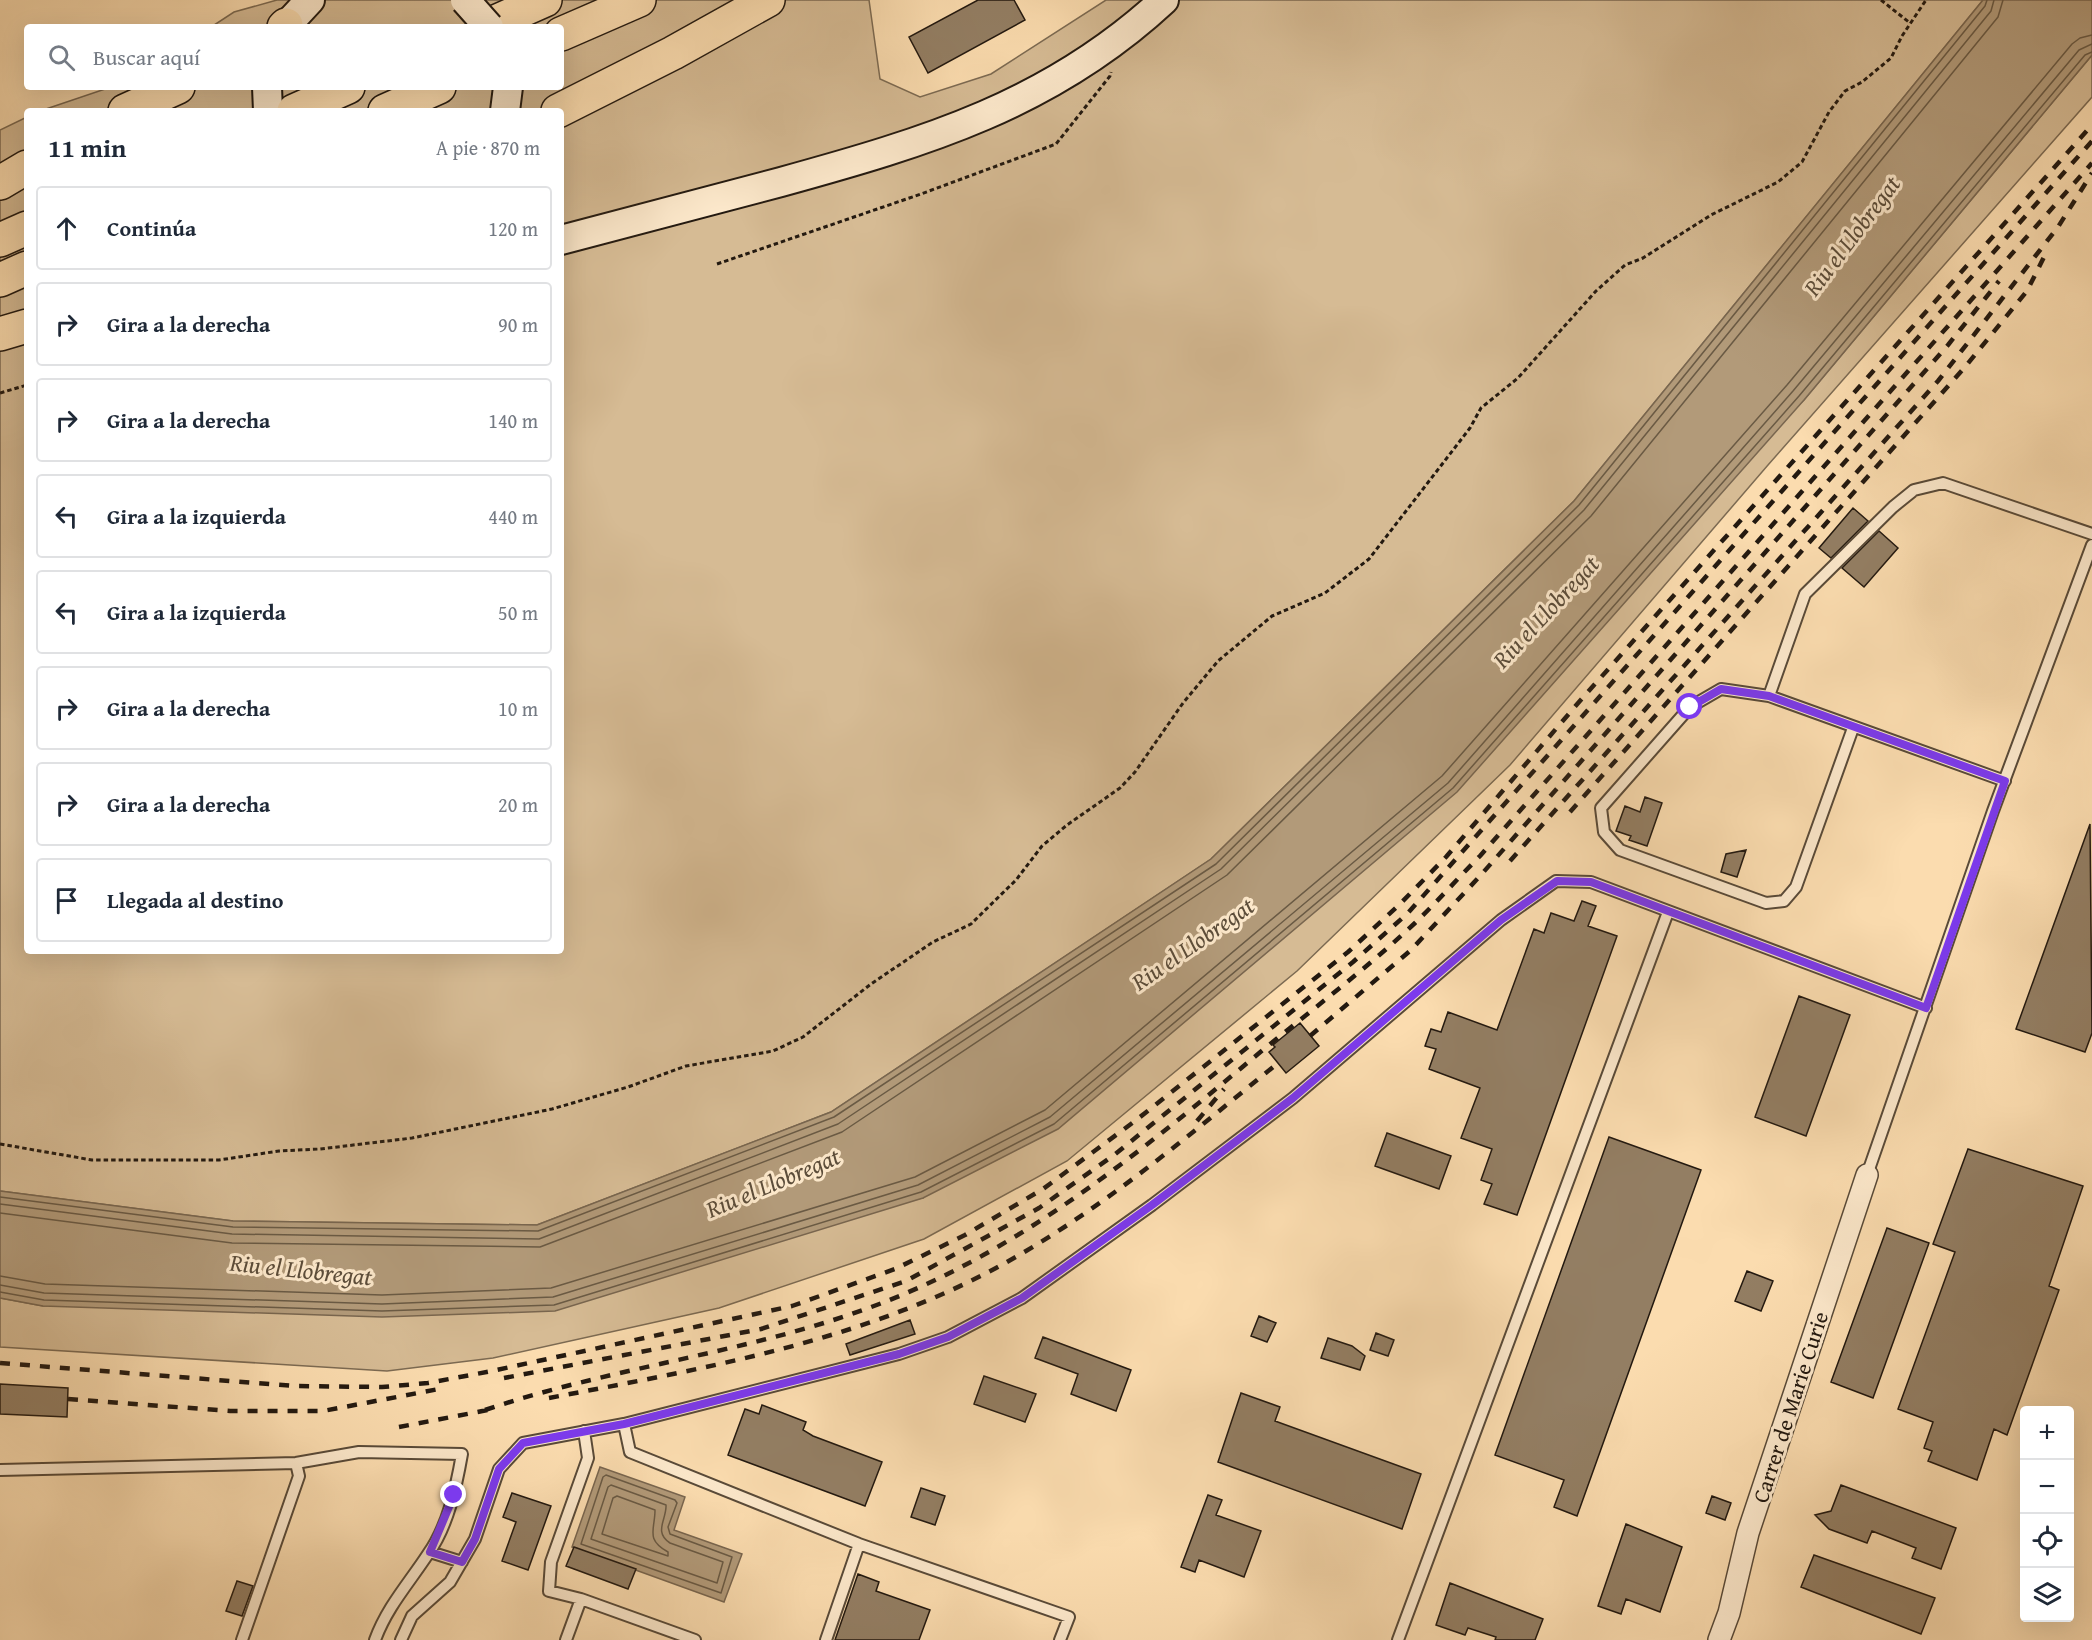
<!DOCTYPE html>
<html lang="es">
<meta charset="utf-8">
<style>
:root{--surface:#fff;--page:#f2f2f3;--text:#1f2937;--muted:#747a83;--line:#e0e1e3}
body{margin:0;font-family:"Gentium Book Plus",serif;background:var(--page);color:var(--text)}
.controls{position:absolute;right:18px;bottom:18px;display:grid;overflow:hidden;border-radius:6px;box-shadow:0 6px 24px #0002}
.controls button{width:54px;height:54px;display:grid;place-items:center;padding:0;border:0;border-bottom:2px solid var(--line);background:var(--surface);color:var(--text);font:30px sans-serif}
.stop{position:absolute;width:18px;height:18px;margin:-14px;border:4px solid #7c3aed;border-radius:50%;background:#fff}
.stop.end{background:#7c3aed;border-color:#fff;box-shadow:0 2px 6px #0008}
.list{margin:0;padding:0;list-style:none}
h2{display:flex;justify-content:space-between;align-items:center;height:78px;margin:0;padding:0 24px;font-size:26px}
h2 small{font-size:20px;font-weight:400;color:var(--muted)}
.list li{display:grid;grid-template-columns:39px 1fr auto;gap:18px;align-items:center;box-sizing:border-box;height:84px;margin:0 12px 12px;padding:0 12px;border:2px solid var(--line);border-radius:6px}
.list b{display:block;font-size:22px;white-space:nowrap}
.list em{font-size:20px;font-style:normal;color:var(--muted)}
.icon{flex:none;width:33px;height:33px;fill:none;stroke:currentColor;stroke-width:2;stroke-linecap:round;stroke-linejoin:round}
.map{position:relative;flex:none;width:2092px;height:1640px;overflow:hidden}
.search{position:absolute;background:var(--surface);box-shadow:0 6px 24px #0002;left:24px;top:24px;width:540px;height:66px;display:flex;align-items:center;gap:15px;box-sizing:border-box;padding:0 21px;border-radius:6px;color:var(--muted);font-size:22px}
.panel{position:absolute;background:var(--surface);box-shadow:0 6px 24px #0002;left:24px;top:108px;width:540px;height:846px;border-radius:6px}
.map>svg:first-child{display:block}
.green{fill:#d6bb94;stroke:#7c6a52;stroke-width:1.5}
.water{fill:#b29a79;stroke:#79664f;stroke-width:1.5}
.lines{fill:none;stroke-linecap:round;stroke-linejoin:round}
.shore{stroke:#6a5a44;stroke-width:1.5}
.building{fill:#937e63;stroke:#231910;stroke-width:1.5}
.service-casing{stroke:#594a38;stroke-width:14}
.minor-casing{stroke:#594a38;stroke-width:24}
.secondary-casing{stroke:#231910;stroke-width:32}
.motorway-casing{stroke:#231910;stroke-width:36}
.path{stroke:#231910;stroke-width:3;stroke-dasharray:4.5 3;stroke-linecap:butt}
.service{stroke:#fce8cb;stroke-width:10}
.minor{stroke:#fce8cb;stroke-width:21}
.secondary{stroke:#fce8cb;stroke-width:28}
.motorway{stroke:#fbdcaf;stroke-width:33}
.rail{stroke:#231910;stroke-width:4.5;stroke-dasharray:10 10;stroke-linecap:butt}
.secondary-bridge-casing{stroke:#231910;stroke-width:32;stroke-linecap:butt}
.secondary-bridge{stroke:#fce8cb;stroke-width:28}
.route{stroke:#7c3aed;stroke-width:8}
.labels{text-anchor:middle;stroke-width:6;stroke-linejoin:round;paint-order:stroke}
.street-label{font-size:22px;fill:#231910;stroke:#fce8cb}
.water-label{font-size:24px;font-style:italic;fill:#5c4d3a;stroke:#fce8cb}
</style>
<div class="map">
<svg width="2092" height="1640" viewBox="0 0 2092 1640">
<rect width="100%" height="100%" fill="#fbdcaf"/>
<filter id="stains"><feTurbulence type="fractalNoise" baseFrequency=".00333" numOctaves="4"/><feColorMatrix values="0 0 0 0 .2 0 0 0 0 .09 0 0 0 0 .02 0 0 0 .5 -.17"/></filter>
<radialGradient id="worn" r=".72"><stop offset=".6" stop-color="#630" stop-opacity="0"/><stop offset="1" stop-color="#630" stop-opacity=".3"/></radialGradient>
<path class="green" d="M277,0H869L880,79L920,97L991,74L1106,0H1983L1574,501L1211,859L831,1112L537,1225L233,1221L0,1191V130L27,117V951H561V111H40L111,87H561V27H211L234,12Z
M2092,55V97L1768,465L1510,765L1297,971L1067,1161L924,1239L719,1308L493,1358L387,1371L0,1347V1298L43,1306L923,1198L1804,400Z"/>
<path class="water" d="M1983,0H2092V55L1804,400L1457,792L1058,1129L923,1198L555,1311L382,1317L43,1306L0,1298V1191L233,1221L537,1225L831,1112L1211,859L1574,501Z
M600,1467L685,1497L674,1530L742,1554L724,1602L572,1547Z"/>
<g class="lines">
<path class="shore" d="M0,1197L233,1227L538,1231L834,1117L1216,864L1579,505L1985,6L1987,0
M0,1204L232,1234L539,1239L838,1124L1221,869L1584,510L1991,11L1994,0
M0,1213L232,1243L540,1247L842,1132L1227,875L1591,516L1998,17L2003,0
M0,1276L45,1284L382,1295L551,1288L915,1177L1045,1110L1442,776L1787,385L2072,44L2080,38L2092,35
M0,1285L44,1293L382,1304L553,1297L918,1185L1050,1117L1448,783L1793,391L2079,50L2092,44
M0,1292L44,1300L382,1311L554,1305L921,1192L1054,1124L1453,788L1799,396L2085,55L2092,52
M606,1475L675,1500L677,1503L668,1527L670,1534L732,1557L721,1593L581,1544L603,1477Z
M611,1485L666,1505C667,1519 653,1532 670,1543L723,1562L717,1583L591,1539L608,1487Z
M617,1496L655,1510C655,1530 645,1539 668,1552V1556L602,1534L613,1498Z"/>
</g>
<path class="building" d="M978,0H1014L1025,20L928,73L909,37Z
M1853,508L1868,521L1831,558L1819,548Z
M1879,531L1898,548L1864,587L1842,568Z
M1645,797L1662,803L1647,846L1629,840L1631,836L1616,831L1625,806L1640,812Z
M2090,824L2092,1033L2085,1052L2016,1029Z
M1746,850L1737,877L1721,872L1726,854Z
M1582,901L1596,906L1588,926L1617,936L1517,1215L1484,1204L1492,1184L1481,1180L1492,1149L1461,1138L1480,1088L1429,1069L1436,1049L1425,1046L1431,1029L1441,1032L1448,1012L1497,1030L1534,929L1544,933L1551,913L1574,921Z
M1799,996L1850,1015L1806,1136L1755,1117Z
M1300,1023L1319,1046L1286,1073L1269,1052L1275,1047L1273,1045Z
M1387,1133L1451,1156L1439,1189L1375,1166Z
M1609,1137L1701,1170L1577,1516L1554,1507L1564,1480L1495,1455Z
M1968,1149L2083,1186L2049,1286L2059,1290L2007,1435L1994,1429L1977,1480L1928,1461L1932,1451L1924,1448L1933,1422L1898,1409L1955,1252L1933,1244Z
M1887,1228L1929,1243L1873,1398L1831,1382Z
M1747,1271L1773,1281L1761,1311L1735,1301Z
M1259,1316L1276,1323L1267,1342L1251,1336Z
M910,1320L915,1334L850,1355L846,1344Z
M1376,1333L1394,1340L1388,1356L1370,1350Z
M1043,1337L1131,1370L1116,1411L1071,1394L1078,1374L1035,1358Z
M1328,1338L1352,1346L1365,1356L1360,1370L1321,1358Z
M984,1376L1036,1394L1025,1422L974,1404Z
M0,1384L68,1388L67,1417L0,1414Z
M1241,1393L1280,1407L1275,1421L1421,1474L1402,1529L1218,1462Z
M762,1405L806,1422L803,1430L813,1436L882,1462L865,1506L728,1455L745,1409L759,1414Z
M1841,1485L1956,1528L1941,1569L1912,1558L1916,1548L1872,1531L1867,1543L1829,1529L1815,1515L1831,1511Z
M921,1488L945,1496L935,1525L911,1517Z
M512,1493L551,1506L528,1570L502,1561L516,1522L503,1517Z
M1208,1495L1222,1500L1216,1515L1261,1531L1244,1577L1199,1560L1195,1572L1181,1567Z
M1712,1496L1731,1503L1725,1520L1706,1513Z
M1626,1524L1682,1547L1660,1612L1626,1599L1621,1614L1598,1606Z
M574,1547L636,1569L628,1589L566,1566Z
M1814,1555L1935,1598L1921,1634L1801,1587Z
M858,1574L879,1582L876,1591L930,1610L919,1640H835Z
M237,1581L253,1586L242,1616L226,1611Z
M1450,1583L1543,1619L1535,1640H1495L1496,1637L1468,1628L1465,1635L1436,1625Z"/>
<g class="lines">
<defs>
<path id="service" d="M1769,696L2005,781
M1853,728L1796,887L1784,901L1766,903L1620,850L1604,832L1601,808L1690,707L1721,689L1769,696L1805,594L1893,507L1914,490L1943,483L2092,534
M1867,1175L1993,811L2092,545
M624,1424L630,1452L859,1544L1069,1617L1060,1640
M584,1431L588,1458L551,1562L549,1591L581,1599L695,1640
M0,1470L296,1463L359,1452L462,1454C456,1488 448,1526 428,1554C409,1583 387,1607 375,1640
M430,1552L462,1562
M242,1640L299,1476L296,1463
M401,1640L412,1616L450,1582L475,1539L499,1469L523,1443L624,1424L899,1354L948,1337L1022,1298L1152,1205L1293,1098L1501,920L1556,881L1591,882L1926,1008
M566,1640L581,1599
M826,1640L859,1544
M1398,1640L1668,912"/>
<path id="minor" d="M1719,1640L1729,1613L1748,1533L1867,1175"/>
<path id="secondary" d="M285,27L310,0
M267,87L268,111
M505,111L508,87
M561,240C635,221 708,201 781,182C926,142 1051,105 1164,0"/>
<path id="motorway" d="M284,27L286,25
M484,27L545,0
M561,34L639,0
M125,111L178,87
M294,111L348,87
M385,111L439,87
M558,111L673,53L768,0
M0,183L27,167
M0,240L27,228
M0,280L27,268
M0,334L27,326"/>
</defs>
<use href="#service" class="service-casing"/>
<use href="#minor" class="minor-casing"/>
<use href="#secondary" class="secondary-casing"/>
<use href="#motorway" class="motorway-casing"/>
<path class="path" d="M1881,0L1910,23
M717,264L921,194L1056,144L1110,76L1111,72
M0,393L27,385
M0,1144L92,1160H219L279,1151L320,1149L412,1138L552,1109L628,1087L686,1066L773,1051L803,1037L871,984L933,942L971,924L1016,880L1042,846L1067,825L1120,788L1135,772L1183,703L1218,661L1272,616L1325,593L1369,559L1470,428L1481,408L1518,378L1596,291L1625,265L1643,258L1711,215L1778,182L1802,162L1829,112L1845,91L1862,82L1891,58L1902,36L1926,0"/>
<use href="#service" class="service"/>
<use href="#minor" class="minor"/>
<use href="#secondary" class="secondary"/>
<use href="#motorway" class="motorway"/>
<path class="rail" d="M1570,812L1965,367L2027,291L2048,249
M1510,861L1938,381L2058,227L2092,173
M1310,1036L1411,950L1480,876L1948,345L1999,281
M1197,1121L1224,1089
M0,1363L294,1386L382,1387L428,1383L492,1371L792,1306L895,1269L965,1235L1043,1189L1135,1121L1348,952L1400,904L1446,857L1579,702L2092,125
M504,1378L761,1329L906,1281L1039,1208L1114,1155L1353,962L1408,913L2092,141
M549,1398C702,1369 858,1342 996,1268C1098,1213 1188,1136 1278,1063
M68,1399L230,1411H323L439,1389
M485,1410C609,1368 740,1354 863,1310C1013,1257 1137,1155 1258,1054C1310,1011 1365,970 1415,923C1437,902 1458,878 1480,856L2092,163
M399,1427L493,1409"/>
<defs>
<path id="secondary-bridge" d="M465,0L489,27"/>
</defs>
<use href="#secondary-bridge" class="secondary-bridge-casing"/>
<use href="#secondary-bridge" class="secondary-bridge"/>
</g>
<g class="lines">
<path class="route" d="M454,1495L430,1552L462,1562L475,1539L499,1469L523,1443L624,1424L899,1354L948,1337L1022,1298L1152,1205L1293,1098L1501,920L1557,881L1591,882L1926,1008L2005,781L1769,696L1721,689L1690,707"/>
</g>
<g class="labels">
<g class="street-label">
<text transform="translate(1790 1407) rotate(-72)" y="8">Carrer de Marie Curie</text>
</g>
<g class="water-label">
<text transform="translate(1852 236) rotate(-53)" y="8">Riu el Llobregat</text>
<text transform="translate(1546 612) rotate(-47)" y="8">Riu el Llobregat</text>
<text transform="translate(1193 944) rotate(-35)" y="8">Riu el Llobregat</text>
<text transform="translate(773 1183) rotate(-23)" y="8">Riu el Llobregat</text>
<text transform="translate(301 1270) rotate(6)" y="8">Riu el Llobregat</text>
</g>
</g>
<rect width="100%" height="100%" filter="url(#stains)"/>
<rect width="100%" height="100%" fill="url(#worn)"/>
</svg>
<div class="controls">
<button>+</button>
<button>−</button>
<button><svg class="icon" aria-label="locate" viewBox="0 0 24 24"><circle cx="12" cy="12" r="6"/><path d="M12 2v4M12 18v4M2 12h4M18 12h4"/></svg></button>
<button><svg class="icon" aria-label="layers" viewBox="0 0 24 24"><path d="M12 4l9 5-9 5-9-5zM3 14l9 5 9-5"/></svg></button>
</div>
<div class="stop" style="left:1690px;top:707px"></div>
<div class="stop end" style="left:454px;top:1495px"></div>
<div class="search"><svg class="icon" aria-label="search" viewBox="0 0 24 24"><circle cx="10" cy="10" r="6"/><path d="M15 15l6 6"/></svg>Buscar aquí</div>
<section class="panel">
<h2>11 min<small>A pie · 870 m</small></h2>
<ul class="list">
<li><svg class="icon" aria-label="ahead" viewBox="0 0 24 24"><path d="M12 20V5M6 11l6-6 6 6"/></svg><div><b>Continúa</b></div><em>120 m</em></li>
<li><svg class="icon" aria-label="right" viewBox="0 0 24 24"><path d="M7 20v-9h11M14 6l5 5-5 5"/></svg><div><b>Gira a la derecha</b></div><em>90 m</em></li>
<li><svg class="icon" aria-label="right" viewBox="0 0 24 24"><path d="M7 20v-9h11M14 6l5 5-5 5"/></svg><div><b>Gira a la derecha</b></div><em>140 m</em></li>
<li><svg class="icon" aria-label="left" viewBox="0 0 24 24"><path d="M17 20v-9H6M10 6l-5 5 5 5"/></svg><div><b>Gira a la izquierda</b></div><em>440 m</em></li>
<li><svg class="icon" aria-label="left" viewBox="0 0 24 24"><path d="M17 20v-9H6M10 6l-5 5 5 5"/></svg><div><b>Gira a la izquierda</b></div><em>50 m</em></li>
<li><svg class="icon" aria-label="right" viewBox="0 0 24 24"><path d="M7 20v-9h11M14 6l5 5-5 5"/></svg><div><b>Gira a la derecha</b></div><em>10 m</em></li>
<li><svg class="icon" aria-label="right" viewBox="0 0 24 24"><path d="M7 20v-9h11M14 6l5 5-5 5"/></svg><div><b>Gira a la derecha</b></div><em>20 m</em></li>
<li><svg class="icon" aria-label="arrive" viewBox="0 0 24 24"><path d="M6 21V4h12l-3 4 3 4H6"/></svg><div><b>Llegada al destino</b></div></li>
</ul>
</section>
</div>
